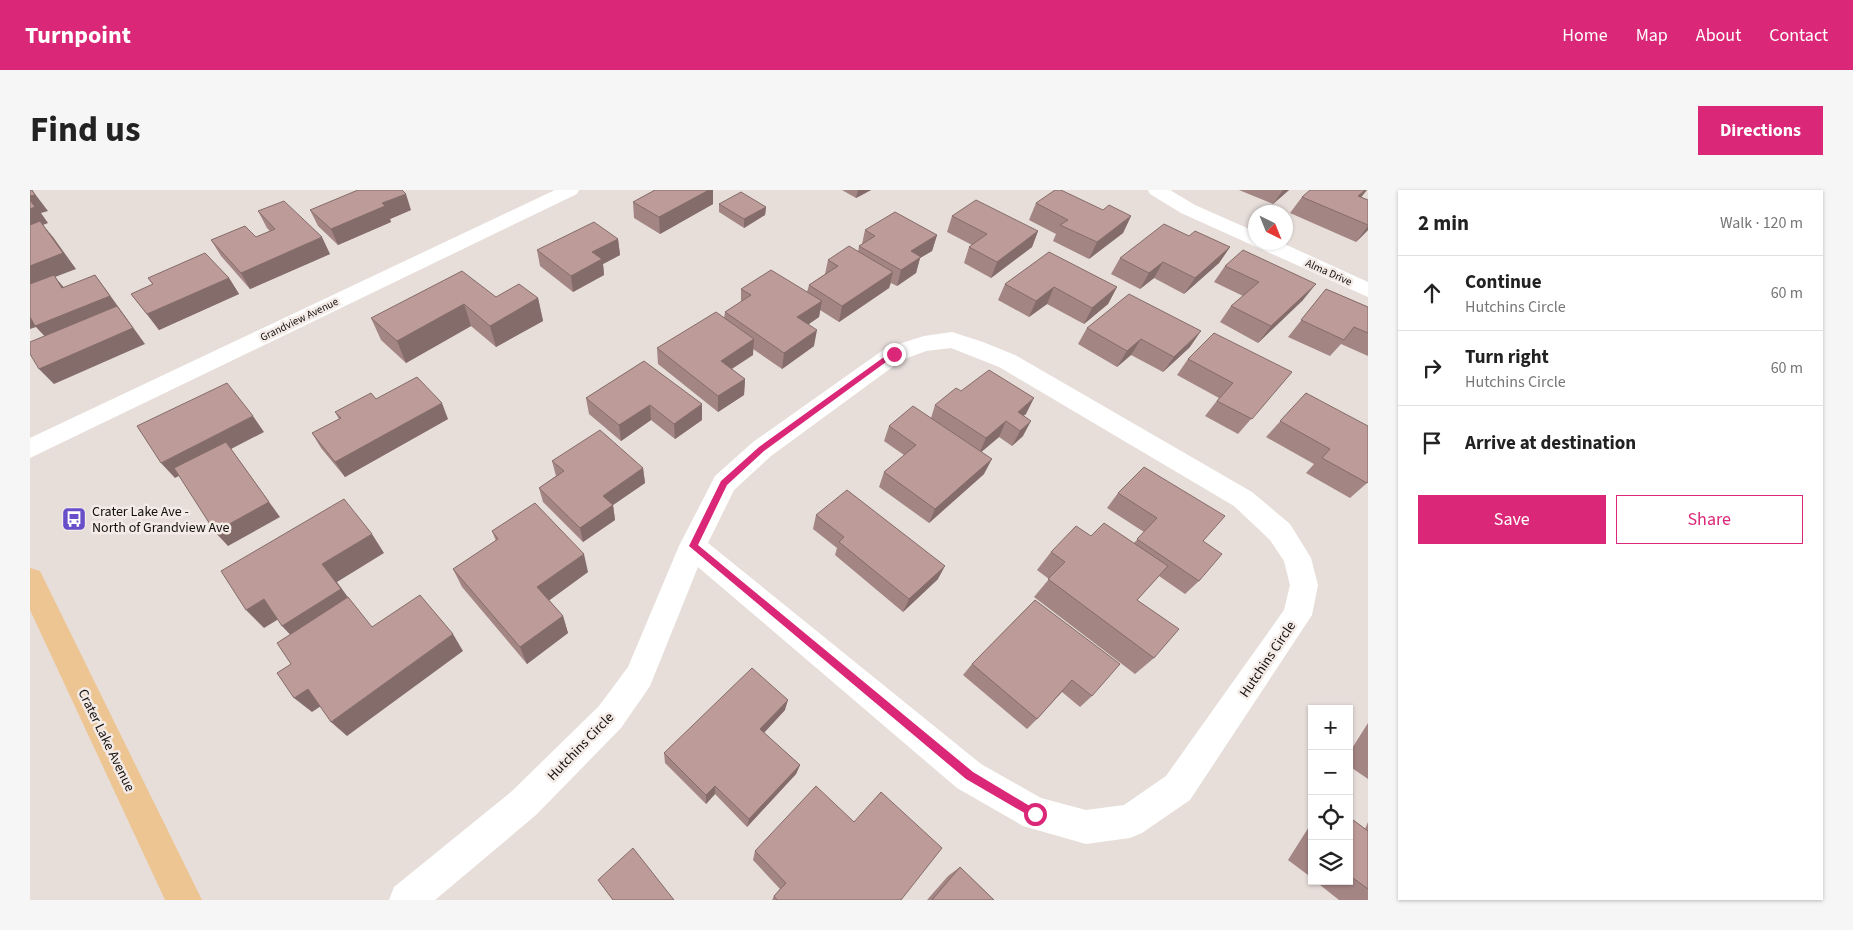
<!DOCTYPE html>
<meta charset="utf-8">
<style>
:root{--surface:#fff;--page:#f6f6f6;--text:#222;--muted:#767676;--line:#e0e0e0;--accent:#db2777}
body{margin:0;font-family:"Source Sans 3",sans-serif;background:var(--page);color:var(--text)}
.controls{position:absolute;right:15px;bottom:15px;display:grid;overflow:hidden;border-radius:0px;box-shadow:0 1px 4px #0004}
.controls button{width:45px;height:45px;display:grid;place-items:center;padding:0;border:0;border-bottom:1px solid var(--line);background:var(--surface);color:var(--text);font:25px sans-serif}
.compass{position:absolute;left:1218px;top:15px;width:45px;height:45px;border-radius:50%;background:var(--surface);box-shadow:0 1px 4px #0004;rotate:137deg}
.stop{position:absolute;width:15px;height:15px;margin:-11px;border:4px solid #db2777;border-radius:50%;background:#fff}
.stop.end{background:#db2777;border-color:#fff;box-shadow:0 1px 5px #0008}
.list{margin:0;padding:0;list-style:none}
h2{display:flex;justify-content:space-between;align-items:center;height:65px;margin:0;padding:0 20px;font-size:21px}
h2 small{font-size:16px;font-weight:400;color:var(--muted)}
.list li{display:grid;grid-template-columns:32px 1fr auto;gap:15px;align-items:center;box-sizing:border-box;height:75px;padding:0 20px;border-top:1px solid var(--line)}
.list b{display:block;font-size:19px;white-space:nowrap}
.list p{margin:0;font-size:16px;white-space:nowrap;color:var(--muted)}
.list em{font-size:16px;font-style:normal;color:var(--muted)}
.actions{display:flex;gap:10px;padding:15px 20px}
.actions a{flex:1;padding:11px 0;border:1px solid var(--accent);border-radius:0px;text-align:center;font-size:18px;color:var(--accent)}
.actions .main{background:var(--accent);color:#fff}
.icon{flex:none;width:28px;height:28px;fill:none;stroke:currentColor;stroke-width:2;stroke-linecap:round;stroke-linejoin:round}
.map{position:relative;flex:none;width:1338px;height:710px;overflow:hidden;border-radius:0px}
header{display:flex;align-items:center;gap:30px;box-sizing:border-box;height:70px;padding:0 25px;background:var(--accent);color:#fff}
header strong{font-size:24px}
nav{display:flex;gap:28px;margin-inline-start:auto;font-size:18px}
.intro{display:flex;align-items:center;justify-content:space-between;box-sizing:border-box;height:120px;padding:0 30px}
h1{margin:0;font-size:35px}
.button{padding:12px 22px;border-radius:0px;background:var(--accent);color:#fff;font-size:18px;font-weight:700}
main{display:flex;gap:30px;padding:0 30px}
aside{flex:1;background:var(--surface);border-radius:0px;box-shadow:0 1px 4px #0004}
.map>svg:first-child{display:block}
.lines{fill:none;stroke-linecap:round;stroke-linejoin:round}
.minor{fill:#fff;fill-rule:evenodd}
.major{fill:#edc592;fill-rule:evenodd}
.wall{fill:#a38583}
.shaded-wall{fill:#846c6a}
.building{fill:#bd9b98;stroke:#846c6a}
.route{fill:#db2777}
.labels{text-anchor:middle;stroke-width:5;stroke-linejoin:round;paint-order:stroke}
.far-street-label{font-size:11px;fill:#14110f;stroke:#f4ebe7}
.poi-label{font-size:14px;fill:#14110f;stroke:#f4ebe7;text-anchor:start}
.street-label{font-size:14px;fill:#14110f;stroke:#f4ebe7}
</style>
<header>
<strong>Turnpoint</strong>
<nav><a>Home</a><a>Map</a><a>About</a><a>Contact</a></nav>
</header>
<div class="intro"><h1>Find us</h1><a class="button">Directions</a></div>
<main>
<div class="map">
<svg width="1338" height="710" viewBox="0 0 1338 710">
<rect width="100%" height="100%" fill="#e7deda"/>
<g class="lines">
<path class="minor" d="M525,0H549L547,4L0,268V248Z
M1118,0H1140L1165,15L1226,42V52H1250L1338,92V107L1151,23L1120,4Z
M922,142L953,152L985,165L1222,302L1260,334L1281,368L1288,395L1282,425L1160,610L1112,643L1100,648L1056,654L993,636L927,598L668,377L620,496L591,538L506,625L405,710H359L364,697L482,601L569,516L598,477L649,356L685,286L723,252L856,158L894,146ZM921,158L969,177L1204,316L1240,350L1254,371L1260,395L1254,420L1136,586L1094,615L1056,620L1011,608L951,574L678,353L704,300L741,266L872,170L896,161Z"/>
<path class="major" d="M0,378L10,381L172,710H135L0,420Z"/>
</g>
<path class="wall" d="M625,0H683V14L630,44L604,28L603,12Z
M812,0H841L826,8Z
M1209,0H1259L1243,14Z
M1272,7H1331L1338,10V40L1326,52L1260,23Z
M1006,13L1073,20L1101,26L1093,43L1059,69L1023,51L1026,44L999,30Z
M689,14L736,17L735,25L714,38L689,22Z
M280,20H381L360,29L361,32L308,55L288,36Z
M228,21L300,64L220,99L191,66L181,50L226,47L240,41L237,38Z
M922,26L1008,41L1002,57L961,88L934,73L939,57L942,55L917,42Z
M835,40L907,45L902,61L890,68L886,83L867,96L861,93L859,98L809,132L790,120L789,127L778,134L784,156L752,179L723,159V165L702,179L715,189L714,205L688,222L628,174L627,158L694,128L695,122L711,112V99L777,102L779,95L795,84L798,70L828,62L829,56L832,54Z
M1159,46L1200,57L1189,73L1154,104L1124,88L1110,99L1081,84L1090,68Z
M588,49L590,65L573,74L574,85L543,102L510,76L507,60Z
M1195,76L1273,110L1228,153L1190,132L1201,116L1213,106L1184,92Z
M118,88H199L209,104L129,140L101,104L123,95Z
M975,94L1087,97L1078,114L1054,134L1017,114L999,127L968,110Z
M1296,99L1338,117V166L1311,154L1300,166L1258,147Z
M466,107L508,108L513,131L466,157L441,136L376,173L351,150L341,128Z
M1057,138L1160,157L1133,182L1101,165L1087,177L1048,154Z
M1158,169L1262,182L1208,244L1175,226L1189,208L1147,185Z
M614,171L672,230L645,249L621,230L591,251L559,224L556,208Z
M1276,203L1337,293L1320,308L1276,283L1284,274L1236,247Z
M905,215L996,224L993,226V246L982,256L969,247L951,262L954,284L899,333L849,297L854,282L874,265L854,251L859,236L901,228Z
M305,222L418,229L315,287L291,258L282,243L309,229Z
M522,271L613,278L615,293L583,315L585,330L553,352L513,312L509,298L526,286Z
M1088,303L1173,351L1169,391L1155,404L1129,386L1107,410L1124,468L1105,484L1004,407L1019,389L1007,380L1021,362L1061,346L1104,353L1114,342L1077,318Z
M786,325L908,389L873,422L805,365L807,358L783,339Z
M462,341L558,382L519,410L533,426L538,443L497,474L432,397L423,379L466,351Z
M1005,410L1062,506L1050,517L1032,502L1007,529L997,539L933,485L942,474Z
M755,520L734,543L770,575L766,584L717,637L685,604L676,614L635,573L634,563Z
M1338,533V589L1319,576V563Z
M1319,627L1335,639L1338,632V710H1309L1285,691H1319Z
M1282,632V688L1258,670Z
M725,661L871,710H742L744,706L750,699L723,670Z
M930,677L964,710H897L918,686Z"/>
<path class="shaded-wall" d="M2,0L18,21L11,23L18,33L13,35L23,47L46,79L25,87L37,101L0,97V6Z
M679,0H683V14L630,44L629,27Z
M828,0H841L826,8Z
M1253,0H1259L1243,14Z
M1335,0H1337L1329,10L1328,6Z
M376,4L381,20L360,29L361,32L308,55L301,39L352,13Z
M736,17L735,25L714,38V29Z
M1101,26L1093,43L1059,69L1067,52Z
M1338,36V40L1326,52Z
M1008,41L1002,57L961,88L967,72Z
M907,45L902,61L890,68L886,83L867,96L871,80L881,61Z
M292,47L300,64L220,99L211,83Z
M588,49L590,65L573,74L574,85L543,102L541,86L562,62Z
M1200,57L1189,73L1154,104L1165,88Z
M1133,72L1124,88L1110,99L1119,83Z
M863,82L859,98L809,132L812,116Z
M65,85L77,101L92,122L115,154L24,194L9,179L20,152L6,137L0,139V124Z
M199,88L209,104L129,140L117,124Z
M1286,94L1273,110L1228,153L1241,136Z
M1024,97L1017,114L999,127L1006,111Z
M1087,97L1078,114L1054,134L1062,118Z
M508,108L513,131L466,157L460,136Z
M792,111L789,127L765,144L767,127Z
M434,114L441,136L376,173L367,151Z
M787,140L784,156L752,179L754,163Z
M1171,141L1160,157L1133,182L1144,167Z
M724,149L723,165L690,186L691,171Z
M1111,149L1101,165L1087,177L1097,161Z
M715,189L714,205L688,222V206Z
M1004,208L996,224L982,235L988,222Z
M412,213L418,229L315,287L305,272Z
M672,214V230L645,249L644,234Z
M620,215L621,230L591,251L589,235Z
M223,226L234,242L201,259L250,327L198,356L185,342L201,259L145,288L131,273Z
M976,231L969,247L949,264L956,248Z
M1001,231L993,246L982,256L990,241Z
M962,269L954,284L899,333L905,319Z
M613,278L615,293L583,315L585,330L553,352L550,338L573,306Z
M342,344L354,363L307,392L325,417L268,453L252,436L292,374Z
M554,364L558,382L513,415L507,397Z
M915,376L908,389L873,422L879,409Z
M234,409L252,427L234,438L216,420Z
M533,426L538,443L497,474L490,457Z
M423,444L433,461L317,546L301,532Z
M278,499L294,514L282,522L264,508Z
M758,510L755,520L728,549L730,539Z
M770,575L766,584L717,637L719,629Z
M685,596V604L676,614V605Z"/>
<path class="building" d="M0,0H2L5,5L0,6Z
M328,0H372L376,4L352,13L355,16L301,39L280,20Z
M625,0H679L629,27L603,12Z
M1025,0H1031L1073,20L1079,15L1101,26L1067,52L1030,35L1038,30L1006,13Z
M1280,0H1335L1328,6L1338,10V35L1272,7Z
M711,2L736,17L714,29L689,14Z
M0,10L5,17L0,19Z
M946,10L1008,41L967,72L939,57L957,44L922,26Z
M254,11L292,47L211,83L181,50L215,36L226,47L245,39L228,21Z
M865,22L907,45L881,61L891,67L871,80L829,56L845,46L835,40Z
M10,31L33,63L0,76V35Z
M564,32L588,49L562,62L572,69L541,86L507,60Z
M1134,34L1159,46L1165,41L1200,57L1165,88L1133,72L1119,83L1090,68Z
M819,56L863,82L812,116L779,95L808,76L798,70Z
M1213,60L1286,94L1241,136L1201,116L1229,92L1195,76Z
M1019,62L1087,97L1062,118L1024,97L1006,111L975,94Z
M175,63L199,88L117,124L101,104L123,94L118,88Z
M741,80L792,111L767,127L787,140L754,163L695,122L721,105L711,99Z
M432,81L466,107L489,94L508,108L460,136L434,114L367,151L341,128Z
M24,85L32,98L65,85L80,106L5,136L0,127V94Z
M1296,99L1338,117V143L1324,137L1314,150L1271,130Z
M1099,104L1171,141L1144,167L1111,149L1097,161L1057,138Z
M87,116L103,138L9,179L0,164V152Z
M686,122L724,149L691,171L715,189L688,206L627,158Z
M1184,143L1262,182L1222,229L1187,211L1203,193L1158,169Z
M614,171L672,214L644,234L620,215L589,235L556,208Z
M959,180L1004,208L988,222L1001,231L990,241L976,231L956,248L905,215L926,198L931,201Z
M387,187L412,213L305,272L282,243L311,228L305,222L341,203L346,209Z
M197,193L223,226L131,273L107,236Z
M1276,203L1338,236V292L1337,293L1292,268L1300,259L1250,231Z
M883,216L962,269L905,319L854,282L886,255L859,236Z
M570,240L613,278L573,306L583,315L550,338L509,298L534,281L522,271Z
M196,252L239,312L185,342L144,278Z
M1114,277L1195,326L1173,351L1192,364L1169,391L1107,349L1127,328L1088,303Z
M817,300L915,376L879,409L809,352L814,347L786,325Z
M314,309L342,344L292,374L311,399L252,436L234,409L216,420L191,381Z
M505,313L554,364L507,397L533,426L490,457L423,379L468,349L462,341Z
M1074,333L1138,376L1107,410L1149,439L1124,468L1018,389L1035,372L1021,362L1046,336L1061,346Z
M390,405L423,444L301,532L278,499L264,508L247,483L261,474L247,453L318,407L342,437Z
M1005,410L1090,474L1062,506L1042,490L1007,529L942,474Z
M722,478L758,510L730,539L770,575L719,629L685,596L676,605L634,563Z
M786,596L824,632L851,602L912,658L871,710H747L744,706L756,693L725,661Z
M1319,627L1338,641V699L1319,685Z
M603,658L644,710H583L568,690Z
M930,677L964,710H902Z"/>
<path class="route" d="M861,162L867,164L734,261L697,295L668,355L943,582L1008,621V628L1005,629L936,589L659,356L691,291L729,257Z"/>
<defs>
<symbol id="bus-square" viewBox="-11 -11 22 22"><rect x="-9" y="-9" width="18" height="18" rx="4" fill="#684fc9" stroke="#f4ebe7"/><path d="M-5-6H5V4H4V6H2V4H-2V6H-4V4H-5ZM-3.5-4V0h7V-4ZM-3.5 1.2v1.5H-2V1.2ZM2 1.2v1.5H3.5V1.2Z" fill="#fff"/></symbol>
</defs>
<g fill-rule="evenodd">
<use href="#bus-square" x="30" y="315" width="28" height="28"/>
</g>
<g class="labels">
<g class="far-street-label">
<text transform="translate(1299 82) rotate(24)" y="4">Alma Drive</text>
<text transform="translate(269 129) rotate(-26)" y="4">Grandview Avenue</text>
</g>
<g class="poi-label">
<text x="62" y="326">Crater Lake Ave -<tspan x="62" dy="16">North of Grandview Ave</tspan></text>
</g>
<g class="street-label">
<text transform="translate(1237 469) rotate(-56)" y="5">Hutchins Circle</text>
<text transform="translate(77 550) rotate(64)" y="5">Crater Lake Avenue</text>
<text transform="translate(550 556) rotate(-46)" y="5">Hutchins Circle</text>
</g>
</g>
</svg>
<div class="controls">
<button>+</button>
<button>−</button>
<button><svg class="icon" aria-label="locate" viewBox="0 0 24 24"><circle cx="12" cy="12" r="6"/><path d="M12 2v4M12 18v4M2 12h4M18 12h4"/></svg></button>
<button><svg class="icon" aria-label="layers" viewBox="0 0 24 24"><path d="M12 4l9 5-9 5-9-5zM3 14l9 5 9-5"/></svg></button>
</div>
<svg class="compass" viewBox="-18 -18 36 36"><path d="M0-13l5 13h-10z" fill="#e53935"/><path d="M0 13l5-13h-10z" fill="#767676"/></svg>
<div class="stop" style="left:1005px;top:624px"></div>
<div class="stop end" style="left:864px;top:164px"></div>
</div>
<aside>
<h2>2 min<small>Walk · 120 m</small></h2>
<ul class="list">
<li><svg class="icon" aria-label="ahead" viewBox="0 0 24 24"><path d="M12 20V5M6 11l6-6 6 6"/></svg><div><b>Continue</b><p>Hutchins Circle</p></div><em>60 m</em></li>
<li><svg class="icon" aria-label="right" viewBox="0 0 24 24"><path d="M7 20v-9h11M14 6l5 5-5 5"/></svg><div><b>Turn right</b><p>Hutchins Circle</p></div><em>60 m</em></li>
<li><svg class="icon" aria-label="arrive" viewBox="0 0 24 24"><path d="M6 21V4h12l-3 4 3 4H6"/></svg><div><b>Arrive at destination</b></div></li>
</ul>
<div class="actions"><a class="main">Save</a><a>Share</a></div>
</aside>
</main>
